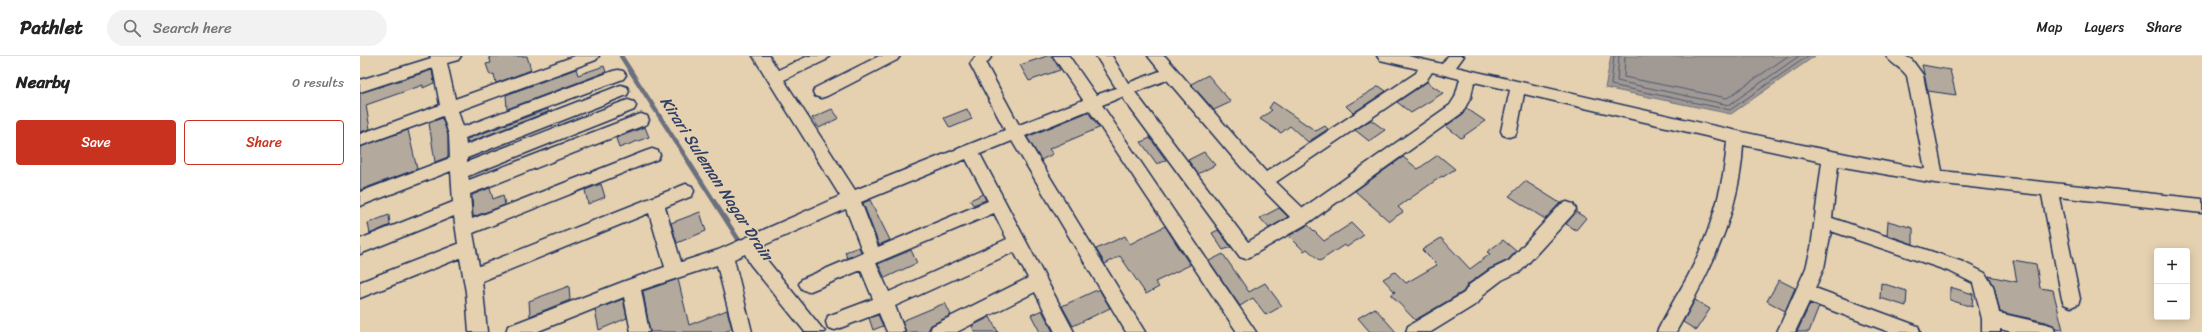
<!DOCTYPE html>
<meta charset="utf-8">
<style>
:root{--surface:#fff;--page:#f2f2f2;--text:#222;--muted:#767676;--line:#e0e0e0;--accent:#c8321e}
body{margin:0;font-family:Sriracha,sans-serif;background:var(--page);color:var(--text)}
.controls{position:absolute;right:12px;bottom:12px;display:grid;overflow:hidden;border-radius:4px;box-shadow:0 2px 10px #0003}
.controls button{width:36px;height:36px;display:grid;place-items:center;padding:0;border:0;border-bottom:1px solid var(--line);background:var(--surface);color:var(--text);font:20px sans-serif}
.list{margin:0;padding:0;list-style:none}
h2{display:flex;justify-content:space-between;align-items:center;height:52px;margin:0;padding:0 16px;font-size:17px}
h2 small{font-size:13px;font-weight:400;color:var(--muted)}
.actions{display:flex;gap:8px;padding:12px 16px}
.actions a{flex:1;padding:9px 0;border:1px solid var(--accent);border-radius:4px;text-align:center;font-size:14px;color:var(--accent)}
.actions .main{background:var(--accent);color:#fff}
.icon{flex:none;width:22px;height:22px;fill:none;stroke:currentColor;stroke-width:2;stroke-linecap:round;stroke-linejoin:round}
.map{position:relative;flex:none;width:1842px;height:276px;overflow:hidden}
header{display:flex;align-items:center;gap:24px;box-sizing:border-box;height:56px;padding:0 20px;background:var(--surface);border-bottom:1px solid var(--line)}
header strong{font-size:19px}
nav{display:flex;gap:22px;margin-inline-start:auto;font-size:14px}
.search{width:280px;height:36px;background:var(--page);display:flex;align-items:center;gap:10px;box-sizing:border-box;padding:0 14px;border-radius:22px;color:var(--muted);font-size:15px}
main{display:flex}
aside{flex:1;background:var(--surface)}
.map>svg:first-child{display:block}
.water{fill:#a09994;stroke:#6b6f7e}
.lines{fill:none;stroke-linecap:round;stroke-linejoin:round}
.shore{stroke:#505974;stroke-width:1}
.stream{stroke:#6b6f7e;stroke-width:4.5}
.building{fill:#b3a99c;stroke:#1b2f5e}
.minor-casing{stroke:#1b2f5e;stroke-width:3}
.minor{fill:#e5d1b0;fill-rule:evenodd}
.labels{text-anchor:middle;stroke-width:3;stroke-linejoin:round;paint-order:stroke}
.water-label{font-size:16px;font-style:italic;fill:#2f3f66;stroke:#e5d1b0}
</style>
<header>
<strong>Pathlet</strong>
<div class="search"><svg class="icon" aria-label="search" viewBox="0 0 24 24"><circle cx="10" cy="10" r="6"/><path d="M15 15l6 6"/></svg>Search here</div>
<nav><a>Map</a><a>Layers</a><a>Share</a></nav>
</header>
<main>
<aside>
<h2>Nearby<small>0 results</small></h2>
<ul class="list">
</ul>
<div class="actions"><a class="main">Save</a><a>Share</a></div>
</aside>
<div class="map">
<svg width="1842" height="276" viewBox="0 0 1842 276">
<rect width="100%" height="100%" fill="#e5d1b0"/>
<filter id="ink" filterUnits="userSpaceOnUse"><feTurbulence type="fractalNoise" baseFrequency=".025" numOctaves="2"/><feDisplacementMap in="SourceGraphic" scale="8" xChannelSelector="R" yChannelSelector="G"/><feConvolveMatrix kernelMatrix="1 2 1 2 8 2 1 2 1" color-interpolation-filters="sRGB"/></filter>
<g filter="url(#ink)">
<path class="water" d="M1251,0H1455L1371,58L1245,32Z"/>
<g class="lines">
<path class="shore" d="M1254,0L1251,29L1370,54L1448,0
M1259,0L1257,25L1369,49L1439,0
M1265,0L1264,21L1367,42L1428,0"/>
<path class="stream" d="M261,0L382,189"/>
</g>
<path class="building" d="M129,0H167L171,14L136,27L134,18L130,19L126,8L131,7Z
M687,0H692L700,14L669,25L660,9Z
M1562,9L1590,14L1596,39L1568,35Z
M244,10L246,16L147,53L146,39L216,13L218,19Z
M72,14L74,27L63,32V29L6,49L10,73L0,76V37Z
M848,19L871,46L854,54L831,28Z
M1067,26L1083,37L1051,57L1037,46Z
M1019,30L1026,35L993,57L986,50Z
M913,46L956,75L965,70L968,73L948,86L930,70L921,77L900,63L912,54L909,52Z
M1106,52L1125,65L1101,82L1086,70L1103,58Z
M188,53V56L107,87V83Z
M472,53L479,62L459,72L452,62Z
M607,53L612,63L590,72L584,62Z
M728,56L739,72L689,93L693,98L681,104L667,81Z
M82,62L88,79V101L75,106L69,67Z
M1011,64L1025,74L1009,85L995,74Z
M285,71L289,81L259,92L256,82Z
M48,74L57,113L0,134V91Z
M790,82L806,104L797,108L781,86Z
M844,96L855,109L838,118L828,104Z
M1078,99L1095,113L1083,121L1082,120L1038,151L1043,156L1029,165L995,135L1043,101L1058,113Z
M1165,125L1200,147L1185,163L1149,140Z
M241,128L245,141L228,148L225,134Z
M130,132L133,143L143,139L145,149L113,161L112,139Z
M623,138L626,144L613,149L610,144Z
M510,144L530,184L519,189L503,147Z
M919,152L928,161L909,172L900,162Z
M340,156L346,175L317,187L311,167Z
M1216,156L1226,162L1216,174L1206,168Z
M29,159L30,169L10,178L8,167Z
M1528,165L1553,172V188L1527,179Z
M992,167L1004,179L987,191L984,189L960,205L947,193L944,195L929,180L948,169L964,185Z
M805,170L830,209L795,226L799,231L786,238L760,200L745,208L736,193L765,180L770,188Z
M858,174L871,191L863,194L852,177Z
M1081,182L1110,213L1130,198L1127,196L1143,184L1156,195L1148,204L1129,213L1108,228L1103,236L1055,264L1031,239L1035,236L1023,223L1035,216L1046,227L1077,209L1062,194Z
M499,191L501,196L487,202L485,196Z
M551,194L557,207L525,222L518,208Z
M863,198L889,236L905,227L922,250L906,259L893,242L880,250L849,205Z
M1653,204L1676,208L1680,232L1693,234L1703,274L1695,273L1693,269L1686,266L1640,256L1634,230L1629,220L1657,226Z
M318,223L329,269L367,254L372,273L364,276H290L283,235Z
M1419,224L1435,232L1425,255L1407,245Z
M1521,227L1547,235L1546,250L1520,242Z
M209,230L210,244L170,260L169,245Z
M1590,231L1613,238L1612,251L1590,244Z
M739,233L750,252L713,270L702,250Z
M263,243L267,262L239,274L235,254Z
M1335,244L1350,253L1336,274L1323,266Z
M585,247L591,259L571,269L567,276H546L542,265Z
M1450,248L1459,251L1449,276H1437Z
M1015,252L1036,276H1010L998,262Z
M682,254L693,276H680L671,259Z
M518,259L523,270L513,274L509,262Z
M630,261L638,276H615L612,270Z"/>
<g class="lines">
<defs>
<path id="minor" d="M70,0H101L98,4L87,7L95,43L215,0H239L236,4L98,55L103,71L253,15L258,14L263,15L266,19L263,23L105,82L106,89L261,29L267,31L269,35L267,39L107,102V106L262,46L268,44L274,46L276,50L274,54L108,120L109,124L275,60L281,58L287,60L289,64L287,68L110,138L112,163L286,95L292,93L298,95L300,99L298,103L113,177L119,210L326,128L332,130L334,135L332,140L305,151L321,206L358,194L480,140L393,0H409L418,14L448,0H469L466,4L424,24L495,134L645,74L610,8L616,0H632L626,8L659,69L723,44L693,0H709L736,39L756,32L736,0H752L768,27L800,15L788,0H805L906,116L1056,17L1058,13L1020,4L1017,0H1048L1082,8L1088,0H1104L1096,11C1252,47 1408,84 1565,113L1547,20C1541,11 1531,8 1526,0H1545L1552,4L1563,19L1582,115L1842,143V157L1699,141L1720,243L1718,248L1711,251L1704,248L1702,243L1682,139L1575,127L1478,110L1472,162L1603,206L1625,217L1633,230L1639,257L1686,268L1693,270L1695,276H1652L1640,273V276H1622V263L1613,227L1591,216L1471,175L1464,212L1455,232L1558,270L1560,276H1529L1449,246L1435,276H1417L1446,212L1451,192L1462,106L1383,89C1380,158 1349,217 1316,276H1297C1306,257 1318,238 1328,220C1350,177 1364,133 1367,85L1164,38L1157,75L1155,79L1149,81L1143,79L1141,75L1150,34L1114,26L1111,41L1102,57L948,167L886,203L880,201L762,41L742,49L896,276H877L729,54L665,80L785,276H766L652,85L620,98L714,276H695L675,236L597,276H570L572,270L668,222L654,196L535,250L545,276H527L519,257L475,274L468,272L466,266L468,260L513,243L501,214L448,236L442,233L439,228L442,223L503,197L486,153L400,191L403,199L465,276H445L390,208L385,198L374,203L392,276H374L357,209L281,234L289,276H271L264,241L176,276H146L148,270L265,225L305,211L289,157L122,225L127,276H109L106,236L100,202L0,242V226L98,188L94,160L0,198V183L93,146L91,115L0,150V136L90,102L89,79L83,60L0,90V78L80,49L73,12L0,36V24L71,2ZM1072,16L1100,23L1095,41L1090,49L943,152L916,126L1066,25ZM807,24L881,111L930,161L888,186L775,36ZM606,103L628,145L518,191L501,146ZM634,157L647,183L529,236L516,207Z
M519,0H540L537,4L467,40L461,42L455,40L453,36L455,32Z
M1207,146L1213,148L1216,153L1213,158L1161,215L1142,224L1125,237L1118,247L1071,276H1046L1048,270L1104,237L1109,229L1130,214L1149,205L1201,148Z"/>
</defs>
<use href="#minor" class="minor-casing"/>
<use href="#minor" class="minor"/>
</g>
</g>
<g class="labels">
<g class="water-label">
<text transform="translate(357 122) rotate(57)" y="6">Kirari Suleman Nagar Drain</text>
</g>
</g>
</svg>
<div class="controls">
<button>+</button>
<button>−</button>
</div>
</div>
</main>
